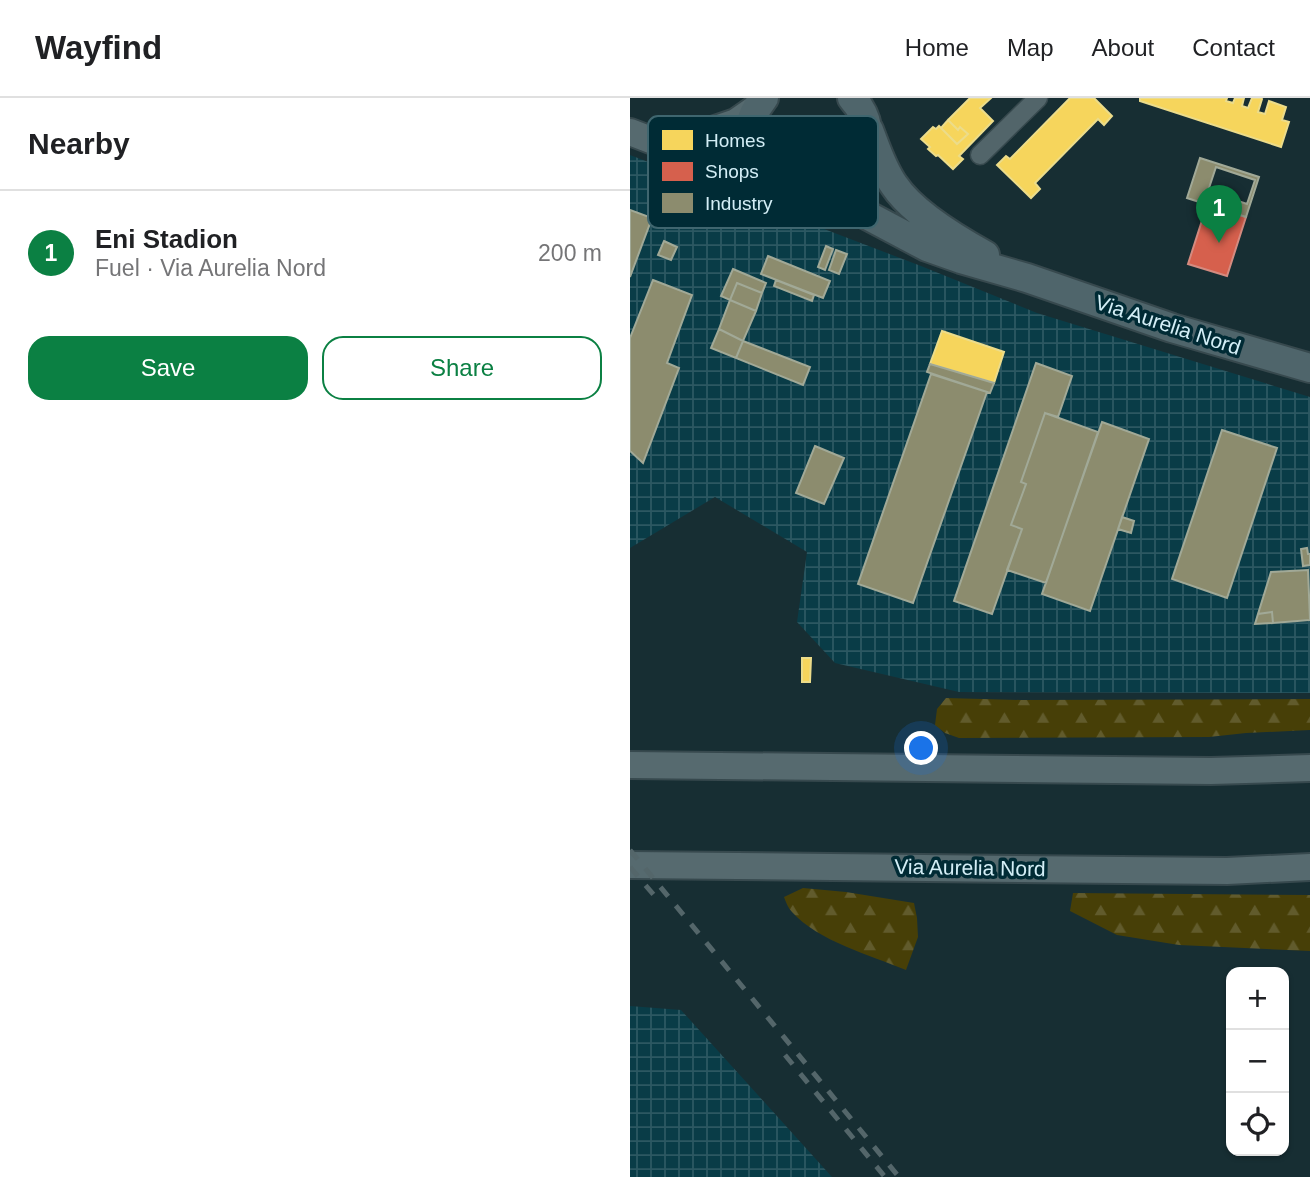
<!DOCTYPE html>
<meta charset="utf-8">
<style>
:root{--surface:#fff;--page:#f2f2f2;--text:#202124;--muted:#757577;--line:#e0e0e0;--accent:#0b8043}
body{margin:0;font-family:Helvetica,sans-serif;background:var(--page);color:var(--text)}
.controls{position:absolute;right:21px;bottom:21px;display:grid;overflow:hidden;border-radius:14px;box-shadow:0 2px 5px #0004}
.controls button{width:63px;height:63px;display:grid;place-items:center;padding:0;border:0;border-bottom:2px solid var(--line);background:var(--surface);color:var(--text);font:35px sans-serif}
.you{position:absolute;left:292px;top:651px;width:24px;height:24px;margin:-18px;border:5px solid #fff;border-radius:50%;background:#1a73e8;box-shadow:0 0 0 10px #1a73e833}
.badge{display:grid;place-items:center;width:46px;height:46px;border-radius:50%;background:var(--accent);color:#fff;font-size:23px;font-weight:700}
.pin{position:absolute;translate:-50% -58px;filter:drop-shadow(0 2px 4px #0008)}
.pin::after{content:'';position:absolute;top:37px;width:24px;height:21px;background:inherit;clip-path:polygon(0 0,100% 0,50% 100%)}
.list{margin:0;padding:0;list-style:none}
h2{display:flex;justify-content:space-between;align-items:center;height:91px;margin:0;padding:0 28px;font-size:30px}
h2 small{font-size:23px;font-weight:400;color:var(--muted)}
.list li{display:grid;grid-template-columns:46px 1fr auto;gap:21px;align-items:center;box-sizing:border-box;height:126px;padding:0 28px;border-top:2px solid var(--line)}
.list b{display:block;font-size:26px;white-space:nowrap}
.list p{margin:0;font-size:23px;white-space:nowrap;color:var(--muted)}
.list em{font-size:23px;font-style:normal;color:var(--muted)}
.actions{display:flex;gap:14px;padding:21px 28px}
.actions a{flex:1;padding:16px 0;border:2px solid var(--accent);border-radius:21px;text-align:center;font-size:24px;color:var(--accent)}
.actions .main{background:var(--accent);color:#fff}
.icon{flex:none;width:38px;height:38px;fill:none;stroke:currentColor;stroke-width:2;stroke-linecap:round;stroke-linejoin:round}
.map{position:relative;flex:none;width:680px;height:1079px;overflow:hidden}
header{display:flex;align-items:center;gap:42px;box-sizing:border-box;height:98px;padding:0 35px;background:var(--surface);border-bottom:2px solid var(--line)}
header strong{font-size:33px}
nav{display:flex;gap:38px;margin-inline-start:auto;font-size:24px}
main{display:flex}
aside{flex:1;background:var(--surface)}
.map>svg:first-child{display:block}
.industrial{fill:url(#industrial-grid)}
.forest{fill:url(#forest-firs)}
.homes{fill:#f6d55c;stroke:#ecdc8a;stroke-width:2}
.shops{fill:#d6604d;stroke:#d58b80;stroke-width:2}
.industry{fill:#8c8c6e;stroke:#a1a997;stroke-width:2;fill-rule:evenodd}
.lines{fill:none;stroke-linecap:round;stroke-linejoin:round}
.minor-casing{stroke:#37494e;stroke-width:21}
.secondary-casing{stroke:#37494e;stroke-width:30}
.primary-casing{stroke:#37494e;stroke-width:32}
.minor{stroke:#52656a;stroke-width:18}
.secondary{stroke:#566a6f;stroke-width:26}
.primary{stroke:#4f656b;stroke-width:28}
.rail{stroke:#54666a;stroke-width:5;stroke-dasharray:12 12;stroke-linecap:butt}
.labels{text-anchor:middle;stroke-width:7;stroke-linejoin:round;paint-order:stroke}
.street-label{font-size:21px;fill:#d3eef6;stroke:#002b35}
.key{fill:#002b35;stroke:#3f666f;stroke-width:2}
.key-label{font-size:19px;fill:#d3eef6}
</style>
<header>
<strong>Wayfind</strong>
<nav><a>Home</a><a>Map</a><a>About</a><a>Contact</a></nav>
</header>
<main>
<aside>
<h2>Nearby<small></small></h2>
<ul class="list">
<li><span class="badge">1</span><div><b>Eni Stadion</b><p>Fuel · Via Aurelia Nord</p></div><em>200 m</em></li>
</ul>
<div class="actions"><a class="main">Save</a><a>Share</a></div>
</aside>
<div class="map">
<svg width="680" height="1079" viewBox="0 0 680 1079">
<defs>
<pattern id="industrial-grid" width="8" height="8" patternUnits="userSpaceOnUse" patternTransform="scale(1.75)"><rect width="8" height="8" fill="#093c47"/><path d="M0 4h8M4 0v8" fill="none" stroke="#2c5862"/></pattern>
<pattern id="forest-firs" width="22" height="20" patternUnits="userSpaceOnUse" patternTransform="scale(1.75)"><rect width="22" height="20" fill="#473f07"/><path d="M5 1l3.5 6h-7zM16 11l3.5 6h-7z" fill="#615b2c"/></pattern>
</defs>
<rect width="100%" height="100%" fill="#172e33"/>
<path class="industrial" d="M0,57L291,168L407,215L680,299V595L329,594L205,565L167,524L177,454L85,399L0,450Z
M0,908L51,912L202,1079H0Z"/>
<path class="forest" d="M316,600L391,602L680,601V632L616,635L579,639L329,640L315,635L305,627L307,611Z
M173,790L216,794L284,805L287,820L288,839L276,872C240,857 188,843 162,814C158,810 156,804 154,799Z
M443,795L680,797V853L549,847L487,837L440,813Z"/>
<path class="homes" d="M340,0H361L350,10L363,23L329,58L333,61L323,71L308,57L306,58L298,51L300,49L291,41L303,29L306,31L309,28L327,46L338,36L330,29L328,32L318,22Z
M440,0H464L482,18L474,27L468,21L405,85L410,91L401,100L367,67L376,58L380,61Z
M510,0H597L596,3L603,5L605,0H614L612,8L618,10L622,0H631L632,1L628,14L635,16L639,3L656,9L652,22L659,24L651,49L510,3Z
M318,22L328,32L330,29L338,36L327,46L311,30Z
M312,233L374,254L364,285L300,266Z
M172,560H181L180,584H172Z"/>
<path class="shops" d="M577,107L616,119L597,178L558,166Z"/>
<path class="industry" d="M570,60L629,79L616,119L557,100ZM586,69L625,82L617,106L578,93Z
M0,112L22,120L0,179Z
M34,143L47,149L41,162L28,157Z
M196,148L203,151L195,172L188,169Z
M206,152L217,156L209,176L199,172Z
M138,158L200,183L193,200L131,176Z
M103,171L136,185L132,195L107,185L100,202L91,198Z
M23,182L62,197L37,265L49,270L13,365L0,353V240Z
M146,182L184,197L182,203L144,188Z
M107,185L132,195L126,213L100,202Z
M100,202L126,213L113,243L89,231Z
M89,231L113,243L106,260L81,250Z
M113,243L180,269L173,287L106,260Z
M406,265L442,278L428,319L415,315L391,384L396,386L381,427L392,431L362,516L324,503Z
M300,266L364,285L360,295L297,274Z
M301,276L357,294L283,505L228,486Z
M415,315L468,334L416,485L377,472L392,431L381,427L396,386L391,384Z
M472,324L519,341L460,513L412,496Z
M592,332L647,350L597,500L542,481Z
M185,348L214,360L194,406L166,395Z
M492,419L504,423L501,435L488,431Z
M677,450L678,456H680V467L673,468L671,451Z
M678,472L680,522L643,525L642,514L628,516L641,474Z
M642,514L643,525L625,526L628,516Z"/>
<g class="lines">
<defs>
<path id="minor" d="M350,57L408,0"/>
<path id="secondary" d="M0,34L96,71L135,83
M27,40L62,39L106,24L126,10
M0,667L581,673L680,670
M0,767L597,773L680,769"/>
<path id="primary" d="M134,0C90,54 148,126 208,92C224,83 234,67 237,49C240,31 235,14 222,0
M239,32C246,50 252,70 264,87C282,114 326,141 355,157
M199,97L297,149L331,161L397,180L542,230L680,270"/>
</defs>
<use href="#minor" class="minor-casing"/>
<use href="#secondary" class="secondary-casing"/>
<use href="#primary" class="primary-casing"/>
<use href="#minor" class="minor"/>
<use href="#secondary" class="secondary"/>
<use href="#primary" class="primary"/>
<path class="rail" d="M0,752L269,1079
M0,769L29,803
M155,957L255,1079"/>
</g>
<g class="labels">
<g class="street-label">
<text transform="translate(538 227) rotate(18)" y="7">Via Aurelia Nord</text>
<text transform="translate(340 770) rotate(1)" y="7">Via Aurelia Nord</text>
</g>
</g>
<rect x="18" y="18" width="230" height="112" rx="10" class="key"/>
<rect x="32" y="32" width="31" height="20" fill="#f6d55c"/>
<rect x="32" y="64" width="31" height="19" fill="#d6604d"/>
<rect x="32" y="95" width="31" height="20" fill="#8c8c6e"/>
<g class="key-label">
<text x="75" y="49">Homes</text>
<text x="75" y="80">Shops</text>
<text x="75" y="112">Industry</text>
</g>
</svg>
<div class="controls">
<button>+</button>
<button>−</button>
<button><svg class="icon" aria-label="locate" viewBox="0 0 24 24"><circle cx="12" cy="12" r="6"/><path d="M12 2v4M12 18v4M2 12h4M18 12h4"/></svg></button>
</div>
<div class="you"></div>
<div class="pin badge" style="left:589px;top:145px">1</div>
</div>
</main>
